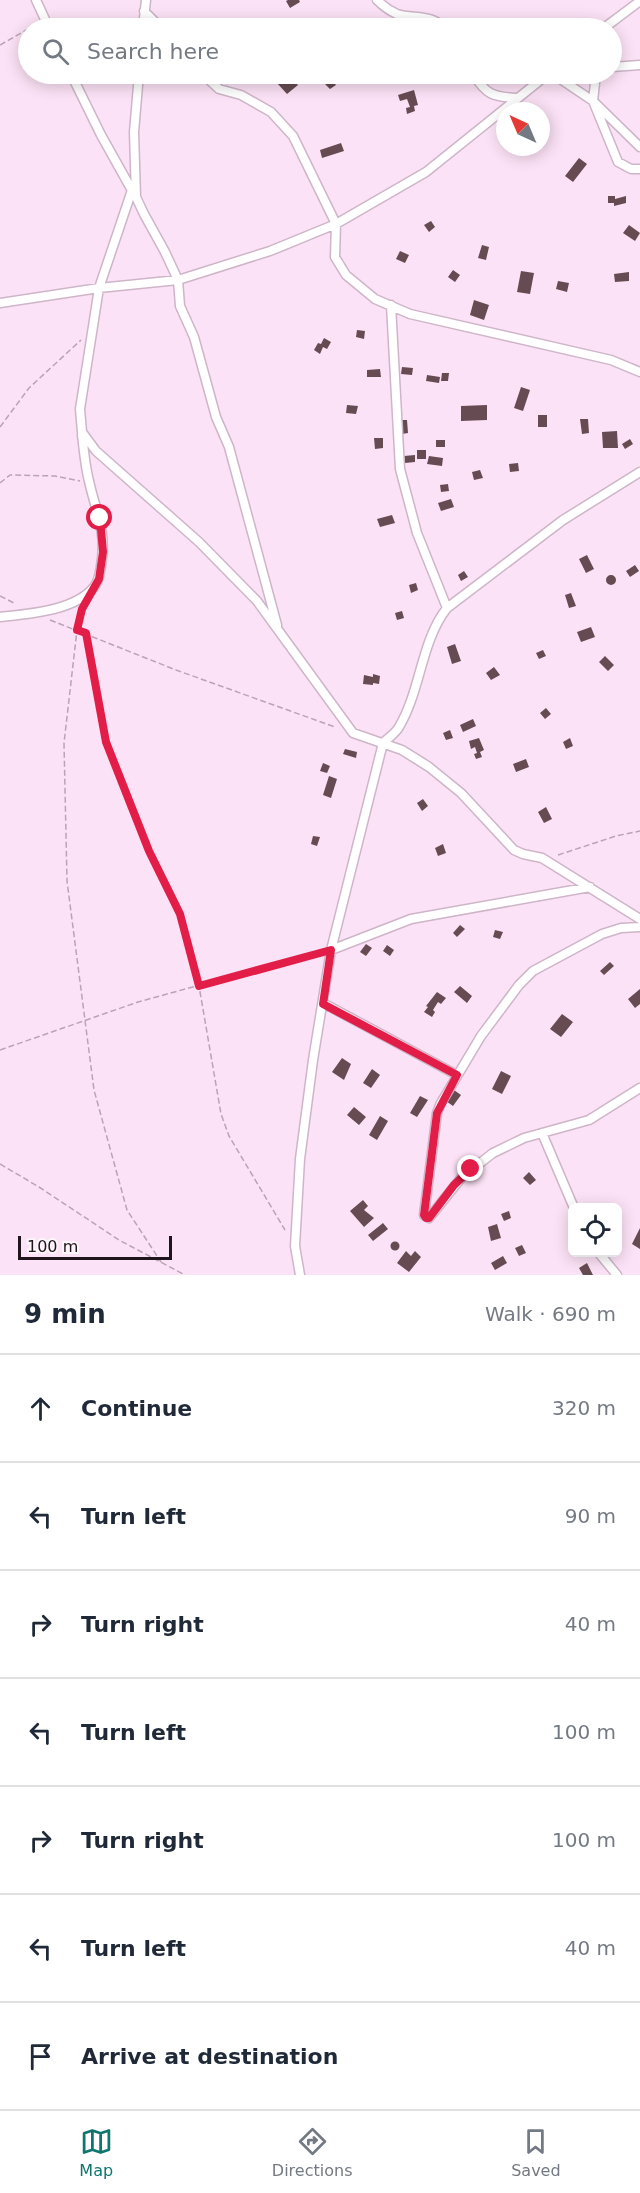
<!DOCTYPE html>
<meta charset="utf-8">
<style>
:root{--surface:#fff;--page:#f6f6f7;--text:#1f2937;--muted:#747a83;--line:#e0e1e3;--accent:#0f766e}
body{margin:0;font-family:"DejaVu Sans",sans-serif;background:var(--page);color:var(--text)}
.controls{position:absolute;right:18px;bottom:18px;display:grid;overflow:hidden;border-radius:9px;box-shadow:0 3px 15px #0003}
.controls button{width:54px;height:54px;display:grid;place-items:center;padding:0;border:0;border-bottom:2px solid var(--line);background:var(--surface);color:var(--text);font:30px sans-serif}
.compass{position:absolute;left:496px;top:102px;width:54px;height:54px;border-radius:50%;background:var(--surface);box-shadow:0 3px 15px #0003;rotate:316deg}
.scale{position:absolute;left:18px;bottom:15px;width:154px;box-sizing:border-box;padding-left:6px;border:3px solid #1e151c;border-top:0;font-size:16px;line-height:21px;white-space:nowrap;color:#1e151c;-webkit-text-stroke:4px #fcf6fa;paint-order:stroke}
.stop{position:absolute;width:18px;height:18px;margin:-14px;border:4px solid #e11d48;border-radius:50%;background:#fff}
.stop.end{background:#e11d48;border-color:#fff;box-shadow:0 2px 6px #0008}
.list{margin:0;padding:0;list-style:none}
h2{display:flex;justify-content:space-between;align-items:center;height:78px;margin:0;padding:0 24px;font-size:26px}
h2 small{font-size:20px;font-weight:400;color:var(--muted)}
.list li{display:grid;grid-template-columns:39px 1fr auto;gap:18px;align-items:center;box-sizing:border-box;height:108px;padding:0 24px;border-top:2px solid var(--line)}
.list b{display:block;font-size:22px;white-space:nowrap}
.list em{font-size:20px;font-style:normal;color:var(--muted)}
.icon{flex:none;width:33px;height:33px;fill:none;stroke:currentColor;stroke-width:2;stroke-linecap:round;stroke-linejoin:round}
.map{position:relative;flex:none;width:640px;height:1275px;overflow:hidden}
.search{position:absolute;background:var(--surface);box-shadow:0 3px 15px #0003;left:18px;right:18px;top:18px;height:66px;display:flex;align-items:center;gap:15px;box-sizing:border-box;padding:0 21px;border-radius:33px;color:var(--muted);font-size:22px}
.sheet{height:834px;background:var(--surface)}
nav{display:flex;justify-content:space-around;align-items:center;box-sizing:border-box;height:84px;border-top:2px solid var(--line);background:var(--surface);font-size:16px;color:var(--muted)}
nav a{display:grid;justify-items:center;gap:3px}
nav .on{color:var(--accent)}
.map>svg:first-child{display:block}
.building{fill:#674b52}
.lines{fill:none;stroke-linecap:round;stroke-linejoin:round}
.street-casing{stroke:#ceb5c8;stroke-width:11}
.path{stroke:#b9a4b4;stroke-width:1.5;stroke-dasharray:6 3;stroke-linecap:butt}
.street{stroke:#fff;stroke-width:8}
.route{stroke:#e11d48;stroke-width:8}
</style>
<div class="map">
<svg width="640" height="1275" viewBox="0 0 640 1275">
<rect width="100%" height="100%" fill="#fce2f6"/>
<path class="building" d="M288,0H299L300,2L290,8L286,1Z
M457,21L462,27L447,28Z
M287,74L298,85L287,94L277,83Z
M331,79L336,85L330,89L325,84Z
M414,90L418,105L414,106L415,111L407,114L406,108L410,107L407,99L400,101L398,95Z
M341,143L344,151L322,158L320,150Z
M579,158L587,164L573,182L565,176Z
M608,196H615V199L626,196V203L614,206V203H608Z
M431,221L435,227L429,232L424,225Z
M629,225L640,233L635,241L623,233Z
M482,245L489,247L486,260L478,258Z
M400,251L409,255L405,263L396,259Z
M453,270L460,275L455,282L448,277Z
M521,271L534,273L530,294L517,292Z
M629,272V281L615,282L614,274Z
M558,281L569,283L567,292L556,289Z
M474,300L489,305L484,320L470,315Z
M357,330L365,331L364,339L356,337Z
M324,338L331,342L327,349L323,347L320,354L314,350L318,343L321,344Z
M402,367L413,368L412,375L401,374Z
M380,369L381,377H367V370Z
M442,373H449L448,381H441Z
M427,375L440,377L439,383L426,381Z
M521,387L530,390L523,411L514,408Z
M347,405L358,406L356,414L346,413Z
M487,405V420L461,421V406Z
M538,415H547V427H538Z
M580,419H588L589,433L582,434Z
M400,420H407L408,433L402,434Z
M617,431L618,448H603L602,432Z
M374,438H383V448L375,449Z
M630,439L633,444L625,449L622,444Z
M436,440H445V447H436Z
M417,450H426V459H417Z
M415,455V462L405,463L404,456Z
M429,456L443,458L442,466L427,464Z
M518,463L519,471L510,472L509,464Z
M480,470L483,478L474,480L472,472Z
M448,484L449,491L441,492L440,485Z
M451,499L454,507L441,511L438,503Z
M392,515L395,523L380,527L377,519Z
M587,555L594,569L586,573L579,559Z
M635,565L639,571L630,577L626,571Z
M464,571L468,577L461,581L458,575Z
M606 580a5 5 0 1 1 10 0a5 5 0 1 1-10 0Z
M416,583L418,590L411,593L409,585Z
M571,593L576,606L569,608L565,595Z
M402,611L404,618L397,620L395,613Z
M591,627L595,637L581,642L577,632Z
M455,644L461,661L452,664L447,647Z
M543,650L546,656L539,659L536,653Z
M605,656L614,665L608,671L599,662Z
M494,667L500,675L491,680L486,673Z
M373,674L380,676L379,684L373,683V685L363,684L364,675L373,677Z
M546,708L551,714L545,719L540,713Z
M473,719L476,726L463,732L460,725Z
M450,730L453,738L446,740L443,733Z
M479,738L484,750L480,752L482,757L476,759L474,754L477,753L475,747L471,749L469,741Z
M570,738L573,746L566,749L563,742Z
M345,749L357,752L356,758L343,754Z
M526,759L529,767L516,772L513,764Z
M323,763L330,766L327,773L320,771Z
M329,776L337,779L331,798L323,795Z
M423,799L428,806L422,811L417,803Z
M546,807L552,819L544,823L538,812Z
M313,836L320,837L317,846L311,844Z
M443,844L446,853L438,856L435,848Z
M460,925L465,929L457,937L453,933Z
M495,930L503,932L500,939L493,937Z
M366,944L372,948L366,956L360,952Z
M387,945L394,950L390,956L383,951Z
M610,962L614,966L604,975L600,971Z
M460,986L472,996L467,1003L454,992Z
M640,989V1004L635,1008L628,999Z
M437,992L446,998L441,1004L438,1002L433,1010L435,1012L432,1017L424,1012L428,1007L426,1006Z
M562,1014L573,1022L561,1037L550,1029Z
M342,1058L351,1064L344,1080L332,1072Z
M372,1069L380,1075L371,1088L363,1083Z
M501,1071L511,1076L502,1094L492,1089Z
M454,1090L461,1095L453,1106L446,1101Z
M420,1096L428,1100L417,1117L410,1113Z
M354,1107L366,1117L359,1125L347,1115Z
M380,1116L388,1121L377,1140L369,1135Z
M529,1172L536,1180L530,1185L523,1178Z
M363,1200L368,1206L364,1210L374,1218L364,1227L350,1211Z
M509,1211L511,1218L504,1221L501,1214Z
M383,1223L388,1229L373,1241L368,1235Z
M497,1224L501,1238L491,1241L488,1227Z
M640,1228V1249L632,1244Z
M390.5 1246a4.5 4.5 0 1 1 9 0a4.5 4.5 0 1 1-9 0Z
M522,1245L526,1253L519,1256L515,1248Z
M406,1251L411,1256L415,1251L421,1257L409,1272L397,1263Z
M503,1256L507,1263L495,1270L491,1263Z
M587,1263L593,1275H583L579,1268Z"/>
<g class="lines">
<defs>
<path id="street" d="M36,0L49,28
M377,0C383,6 390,11 397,14C413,19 433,14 443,28
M144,11L161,28
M143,28L146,0
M604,28L640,1
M612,67L640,65
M71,74L101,135L134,194
M139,74L134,132L136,197L144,214L165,252L178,280L180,306L194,337L216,417L229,447L277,625
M203,74L219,89L241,95L271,112L293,136L336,224L335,257L346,275L375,299L410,314L611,360L640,372
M473,74C486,94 492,97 517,98
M553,74L593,101L640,147
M596,74L593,101L618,162L631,169H640
M559,77L574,74
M132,190L99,288L80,409L82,432L96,451L199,542L257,601L353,733L402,750L429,767L461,793L514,850L523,854L542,858L640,919
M0,303L99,288L178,280L270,251L336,224L426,172L548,74
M391,305L400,469L417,533L447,608
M0,617C28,614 75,611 94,587C99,581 100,573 101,566C107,531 96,513 89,481C85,466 84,450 82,435
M640,927L621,928L602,934L533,971L519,985L481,1036L441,1103L437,1113L424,1215L429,1218L462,1177L493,1153L524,1138L589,1120L640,1088
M331,950L411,919L590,887
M323,1003L457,1075
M542,1133L574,1208
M598,1252L617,1275
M300,1275L295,1246L300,1159L313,1060L331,950L383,743C388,738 396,733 399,727C421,690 421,641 447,608L563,520L640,472"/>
</defs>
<use href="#street" class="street-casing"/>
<path class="path" d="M30,28L37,25
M0,45L28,29
M0,427L29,388L81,340
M0,483L10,475L55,476L80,481
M0,596L16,604
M82,609L77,630L64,743L67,881L94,1090L127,1210L161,1262
M50,620L176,670L335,727
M86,633L106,742L149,851L180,914L199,986L221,1114L229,1136L285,1230
M558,855L616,836L640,831
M0,1050L138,1002L320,952
M0,1164L39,1187L119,1240L185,1275"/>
<use href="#street" class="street"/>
</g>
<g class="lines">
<path class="route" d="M100,518L103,552L99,579L82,609L77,630L86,633L106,742L149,851L180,914L199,986L331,950L323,1004L457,1075L437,1113L424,1215L426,1218H429L454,1185L471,1169"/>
</g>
</svg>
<div class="controls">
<button><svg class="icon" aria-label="locate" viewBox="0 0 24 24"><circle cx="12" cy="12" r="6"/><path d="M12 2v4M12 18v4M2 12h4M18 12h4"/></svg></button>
</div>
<svg class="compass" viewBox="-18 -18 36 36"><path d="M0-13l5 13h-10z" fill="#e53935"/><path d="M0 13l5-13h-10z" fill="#747a83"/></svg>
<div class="scale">100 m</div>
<div class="stop" style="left:100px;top:518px"></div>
<div class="stop end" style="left:471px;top:1169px"></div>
<div class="search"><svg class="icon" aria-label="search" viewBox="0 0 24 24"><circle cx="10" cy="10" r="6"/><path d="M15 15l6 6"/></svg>Search here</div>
</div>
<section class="sheet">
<h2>9 min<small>Walk · 690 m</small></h2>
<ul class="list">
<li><svg class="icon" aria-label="ahead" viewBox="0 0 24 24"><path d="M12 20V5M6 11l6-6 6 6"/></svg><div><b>Continue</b></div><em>320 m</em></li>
<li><svg class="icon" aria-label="left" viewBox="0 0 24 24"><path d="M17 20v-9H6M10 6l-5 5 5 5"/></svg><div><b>Turn left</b></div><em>90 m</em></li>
<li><svg class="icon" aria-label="right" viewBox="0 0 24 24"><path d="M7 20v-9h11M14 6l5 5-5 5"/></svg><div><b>Turn right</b></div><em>40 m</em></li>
<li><svg class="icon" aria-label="left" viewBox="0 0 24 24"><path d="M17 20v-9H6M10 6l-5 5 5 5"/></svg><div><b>Turn left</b></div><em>100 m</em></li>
<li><svg class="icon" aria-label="right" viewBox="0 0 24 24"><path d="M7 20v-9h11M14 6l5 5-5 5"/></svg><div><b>Turn right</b></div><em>100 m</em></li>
<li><svg class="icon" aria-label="left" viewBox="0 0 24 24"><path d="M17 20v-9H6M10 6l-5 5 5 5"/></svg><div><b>Turn left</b></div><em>40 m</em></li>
<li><svg class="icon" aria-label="arrive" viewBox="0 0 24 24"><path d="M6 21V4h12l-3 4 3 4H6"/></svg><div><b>Arrive at destination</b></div></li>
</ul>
</section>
<nav>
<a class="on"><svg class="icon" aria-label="map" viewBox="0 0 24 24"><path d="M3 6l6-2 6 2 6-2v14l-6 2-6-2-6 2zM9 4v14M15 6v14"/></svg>Map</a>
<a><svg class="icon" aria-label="directions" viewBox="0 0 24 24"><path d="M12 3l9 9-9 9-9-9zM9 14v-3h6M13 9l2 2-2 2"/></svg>Directions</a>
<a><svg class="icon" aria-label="saved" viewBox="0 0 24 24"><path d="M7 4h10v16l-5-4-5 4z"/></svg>Saved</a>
</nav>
